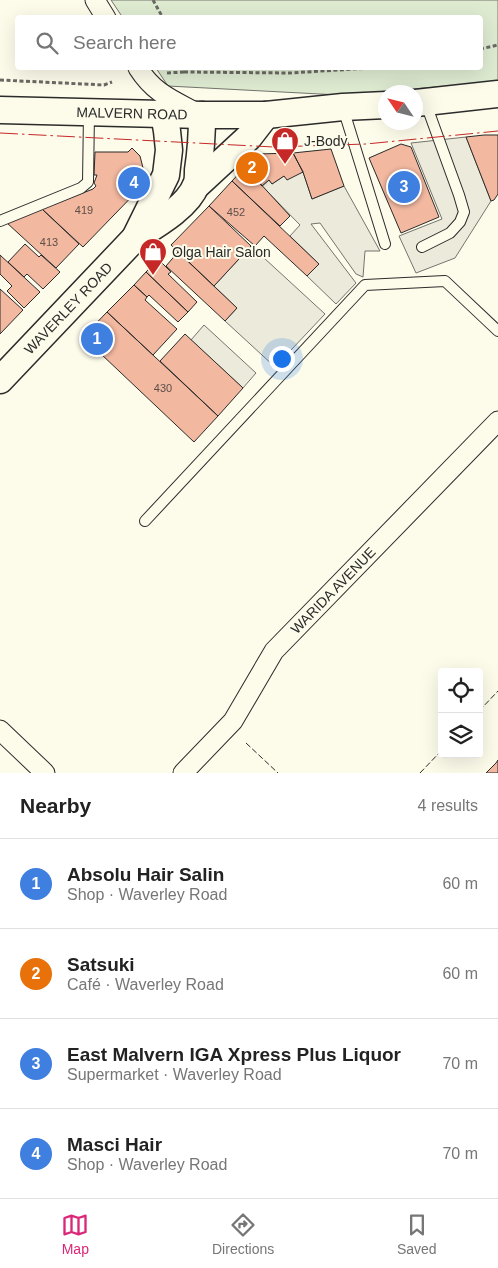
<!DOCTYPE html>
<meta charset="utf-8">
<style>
:root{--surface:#fff;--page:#f2f2f2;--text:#222;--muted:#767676;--line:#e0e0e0;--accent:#db2777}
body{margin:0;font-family:Arial,sans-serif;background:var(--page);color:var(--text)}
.controls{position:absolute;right:15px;bottom:15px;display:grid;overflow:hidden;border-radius:5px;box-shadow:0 5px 20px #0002}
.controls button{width:45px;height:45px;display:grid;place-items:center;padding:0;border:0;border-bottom:1px solid var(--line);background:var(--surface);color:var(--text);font:25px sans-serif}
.compass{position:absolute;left:378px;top:85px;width:45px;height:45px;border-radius:50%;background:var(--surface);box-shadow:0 5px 20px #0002;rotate:305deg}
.you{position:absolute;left:281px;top:358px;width:18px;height:18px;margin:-12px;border:4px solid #fff;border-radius:50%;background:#1a73e8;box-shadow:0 0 0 8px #1a73e833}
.badge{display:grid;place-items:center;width:32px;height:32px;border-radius:50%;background:var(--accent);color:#fff;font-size:16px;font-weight:700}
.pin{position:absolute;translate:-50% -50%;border:2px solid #fff;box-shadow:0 1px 5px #0006}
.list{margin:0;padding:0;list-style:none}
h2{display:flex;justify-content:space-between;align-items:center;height:65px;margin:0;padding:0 20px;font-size:21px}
h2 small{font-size:16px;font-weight:400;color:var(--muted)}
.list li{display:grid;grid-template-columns:32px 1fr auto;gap:15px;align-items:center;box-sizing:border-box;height:90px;padding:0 20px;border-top:1px solid var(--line)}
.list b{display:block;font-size:19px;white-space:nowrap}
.list p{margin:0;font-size:16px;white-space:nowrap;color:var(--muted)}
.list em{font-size:16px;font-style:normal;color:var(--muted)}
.icon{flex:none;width:28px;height:28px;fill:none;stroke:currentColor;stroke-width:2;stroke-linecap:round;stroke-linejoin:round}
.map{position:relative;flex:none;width:498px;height:773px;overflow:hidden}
.search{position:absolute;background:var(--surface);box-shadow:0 5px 20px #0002;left:15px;right:15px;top:15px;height:55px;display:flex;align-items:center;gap:12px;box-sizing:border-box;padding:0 18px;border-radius:5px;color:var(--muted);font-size:19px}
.sheet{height:425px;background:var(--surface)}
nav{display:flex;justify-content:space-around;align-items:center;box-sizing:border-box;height:70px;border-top:1px solid var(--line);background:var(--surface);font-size:14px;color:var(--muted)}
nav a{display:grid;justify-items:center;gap:2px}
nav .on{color:var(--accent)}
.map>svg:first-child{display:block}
.green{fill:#deebd1;stroke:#74746e}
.parking{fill:#eceadb;stroke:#74746e}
.building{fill:#f2b8a0;stroke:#2b2b2b}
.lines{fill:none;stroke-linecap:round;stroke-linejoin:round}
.service-casing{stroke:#2b2b2b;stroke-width:12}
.minor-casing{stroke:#2b2b2b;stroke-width:21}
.secondary-casing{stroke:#2b2b2b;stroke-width:29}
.path{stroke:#6a6964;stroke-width:3;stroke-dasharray:4 2.5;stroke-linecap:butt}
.service{stroke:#fdfbea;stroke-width:10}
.minor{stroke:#fdfbea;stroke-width:19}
.secondary{stroke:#fdfbea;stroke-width:26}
.fence{stroke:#2b2b2b;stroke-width:1;stroke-dasharray:6 2.5;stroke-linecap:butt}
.power{stroke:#c62828;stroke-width:1;stroke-dasharray:18 4 2.5 4;stroke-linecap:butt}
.labels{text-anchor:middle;stroke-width:4;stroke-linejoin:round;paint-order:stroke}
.number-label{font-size:11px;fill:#5d4e48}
.street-label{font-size:14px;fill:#2b2b2b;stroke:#fdfbea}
.poi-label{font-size:14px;fill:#2b2b2b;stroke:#fdfbea;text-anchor:start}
</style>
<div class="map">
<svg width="498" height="773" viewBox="0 0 498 773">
<rect width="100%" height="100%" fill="#fdfbea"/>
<path class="green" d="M111,0H498V82L339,95L168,86L156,68H480V18H123Z"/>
<path class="parking" d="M466,137L491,201L455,258L416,273L399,236L442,219L411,143Z
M303,172L312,199L344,186L380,251H365L363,277L356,274L320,223L311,224L356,283L336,304L307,276L319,264L290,236L300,225L262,186L269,180L272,184L284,176Z
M251,246L325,314L275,367L225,321L237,308L214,286Z
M204,325L256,373L243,388L191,340Z"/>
<path class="building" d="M484,135H498V194L494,200L491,201L466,137Z
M401,144L411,147L439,217L401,233L369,158Z
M132,148L140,156L145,176L144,184L83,247L42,209L93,189L96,186L94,183L97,175H94L95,152H128Z
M331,149L344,186L312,199L303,172L293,153Z
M293,153L303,172L287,180L284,176L272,184L269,180L262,186L245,167L258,154Z
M245,167L290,216L280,226L232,181Z
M232,181L319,264L307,276L264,236L255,246L209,206Z
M209,206L251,246L214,286L171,245Z
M42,209L79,244L56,268L7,223Z
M25,244L39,257L41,255L60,272L43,289L27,274L24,277L8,262Z
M178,252L237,308L225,321L166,266Z
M0,255L40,292L24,308L7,291L12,286L0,274Z
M158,259L171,272L168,274L197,302L188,312L146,272Z
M146,272L188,312L178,322L149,295L147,297L134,285Z
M134,285L147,297L145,300L177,329L153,355L107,312Z
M0,289L23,310L0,334Z
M107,312L218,416L194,442L101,354L99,356L81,339Z
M185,334L243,388L218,416L160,361Z
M498,760V773H486L496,763Z"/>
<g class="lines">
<defs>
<path id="service" d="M343,108L385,244
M0,221L81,188L88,182L89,113
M422,247L450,233L460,222L464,212L459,195L426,104
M145,521L365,285L445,281L498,331"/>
<g id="minor">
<path d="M95,0L106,18"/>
<path d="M138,68C154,93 171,99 197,113"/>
<path d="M0,730L45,773"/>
<path id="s1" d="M183,773L233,721L274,651L498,421"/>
</g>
<g id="secondary">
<path d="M416,103L498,94"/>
<path id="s2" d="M0,110L202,115H266L343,107L386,105"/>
<path d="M196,186L249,137L266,115"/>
<path d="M135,238L166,175L169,150L167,131L164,113"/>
<path id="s3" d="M0,380L135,238C154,226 188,207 196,185C198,181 198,175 198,170C201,151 202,134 202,115"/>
</g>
</defs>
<use href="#service" class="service-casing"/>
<use href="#minor" class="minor-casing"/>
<use href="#secondary" class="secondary-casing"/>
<path class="path" d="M153,0L163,18
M480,49L498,45
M184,72L290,73L370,68
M167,73L184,72V68
M0,80L104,85L112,82"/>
<use href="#service" class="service"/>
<use href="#minor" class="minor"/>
<use href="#secondary" class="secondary"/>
<path class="fence" d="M479,711L498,691
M246,743L278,773
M420,773L442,750"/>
<path class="power" d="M0,133L274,147L366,144L498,131"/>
</g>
<defs>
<symbol id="shop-pin" viewBox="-11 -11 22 30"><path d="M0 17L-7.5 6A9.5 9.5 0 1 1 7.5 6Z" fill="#c62828" stroke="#fdfbea"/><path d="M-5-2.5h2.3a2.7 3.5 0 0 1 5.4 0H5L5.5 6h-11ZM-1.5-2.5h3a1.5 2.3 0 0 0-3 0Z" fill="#fff"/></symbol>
</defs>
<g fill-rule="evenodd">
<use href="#shop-pin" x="269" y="125" width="32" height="43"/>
<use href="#shop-pin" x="137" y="236" width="32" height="43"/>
</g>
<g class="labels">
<g class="number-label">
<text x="84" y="214">419</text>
<text x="236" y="216">452</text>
<text x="49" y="246">413</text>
<text x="163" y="392">430</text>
</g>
<g class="street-label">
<text dy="5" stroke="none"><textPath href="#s2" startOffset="132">MALVERN ROAD</textPath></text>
<text dy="5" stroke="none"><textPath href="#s3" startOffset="99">WAVERLEY ROAD</textPath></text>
<text dy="5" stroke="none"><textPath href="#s1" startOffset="238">WARIDA AVENUE</textPath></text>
</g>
<g class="poi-label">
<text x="304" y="146">J-Body</text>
<text x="172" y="257">Olga Hair Salon</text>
</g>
</g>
</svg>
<div class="controls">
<button><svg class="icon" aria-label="locate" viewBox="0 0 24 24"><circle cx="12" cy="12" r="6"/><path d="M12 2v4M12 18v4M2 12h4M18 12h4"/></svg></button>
<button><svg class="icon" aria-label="layers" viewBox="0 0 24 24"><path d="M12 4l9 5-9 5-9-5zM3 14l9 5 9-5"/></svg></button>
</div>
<svg class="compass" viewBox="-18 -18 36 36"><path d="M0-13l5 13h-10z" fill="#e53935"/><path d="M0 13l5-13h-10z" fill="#767676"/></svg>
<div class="you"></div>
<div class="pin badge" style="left:97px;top:339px;background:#3f7fe0">1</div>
<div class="pin badge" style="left:252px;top:168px;background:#e8710a">2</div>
<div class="pin badge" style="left:404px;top:187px;background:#3f7fe0">3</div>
<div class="pin badge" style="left:134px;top:183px;background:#3f7fe0">4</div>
<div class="search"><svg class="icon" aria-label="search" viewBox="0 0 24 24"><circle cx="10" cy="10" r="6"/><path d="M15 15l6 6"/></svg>Search here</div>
</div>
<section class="sheet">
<h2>Nearby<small>4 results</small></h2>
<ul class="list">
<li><span class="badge" style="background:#3f7fe0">1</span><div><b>Absolu Hair Salin</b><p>Shop · Waverley Road</p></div><em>60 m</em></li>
<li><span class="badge" style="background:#e8710a">2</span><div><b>Satsuki</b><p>Café · Waverley Road</p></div><em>60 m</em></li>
<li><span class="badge" style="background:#3f7fe0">3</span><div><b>East Malvern IGA Xpress Plus Liquor</b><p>Supermarket · Waverley Road</p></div><em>70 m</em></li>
<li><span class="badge" style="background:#3f7fe0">4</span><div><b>Masci Hair</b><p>Shop · Waverley Road</p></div><em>70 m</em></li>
</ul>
</section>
<nav>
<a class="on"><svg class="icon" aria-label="map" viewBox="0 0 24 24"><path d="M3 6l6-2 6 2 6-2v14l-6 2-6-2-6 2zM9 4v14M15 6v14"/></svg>Map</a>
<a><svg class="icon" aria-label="directions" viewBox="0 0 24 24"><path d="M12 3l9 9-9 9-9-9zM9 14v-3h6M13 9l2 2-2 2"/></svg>Directions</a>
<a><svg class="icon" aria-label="saved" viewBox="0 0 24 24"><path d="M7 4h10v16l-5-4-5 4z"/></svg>Saved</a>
</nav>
